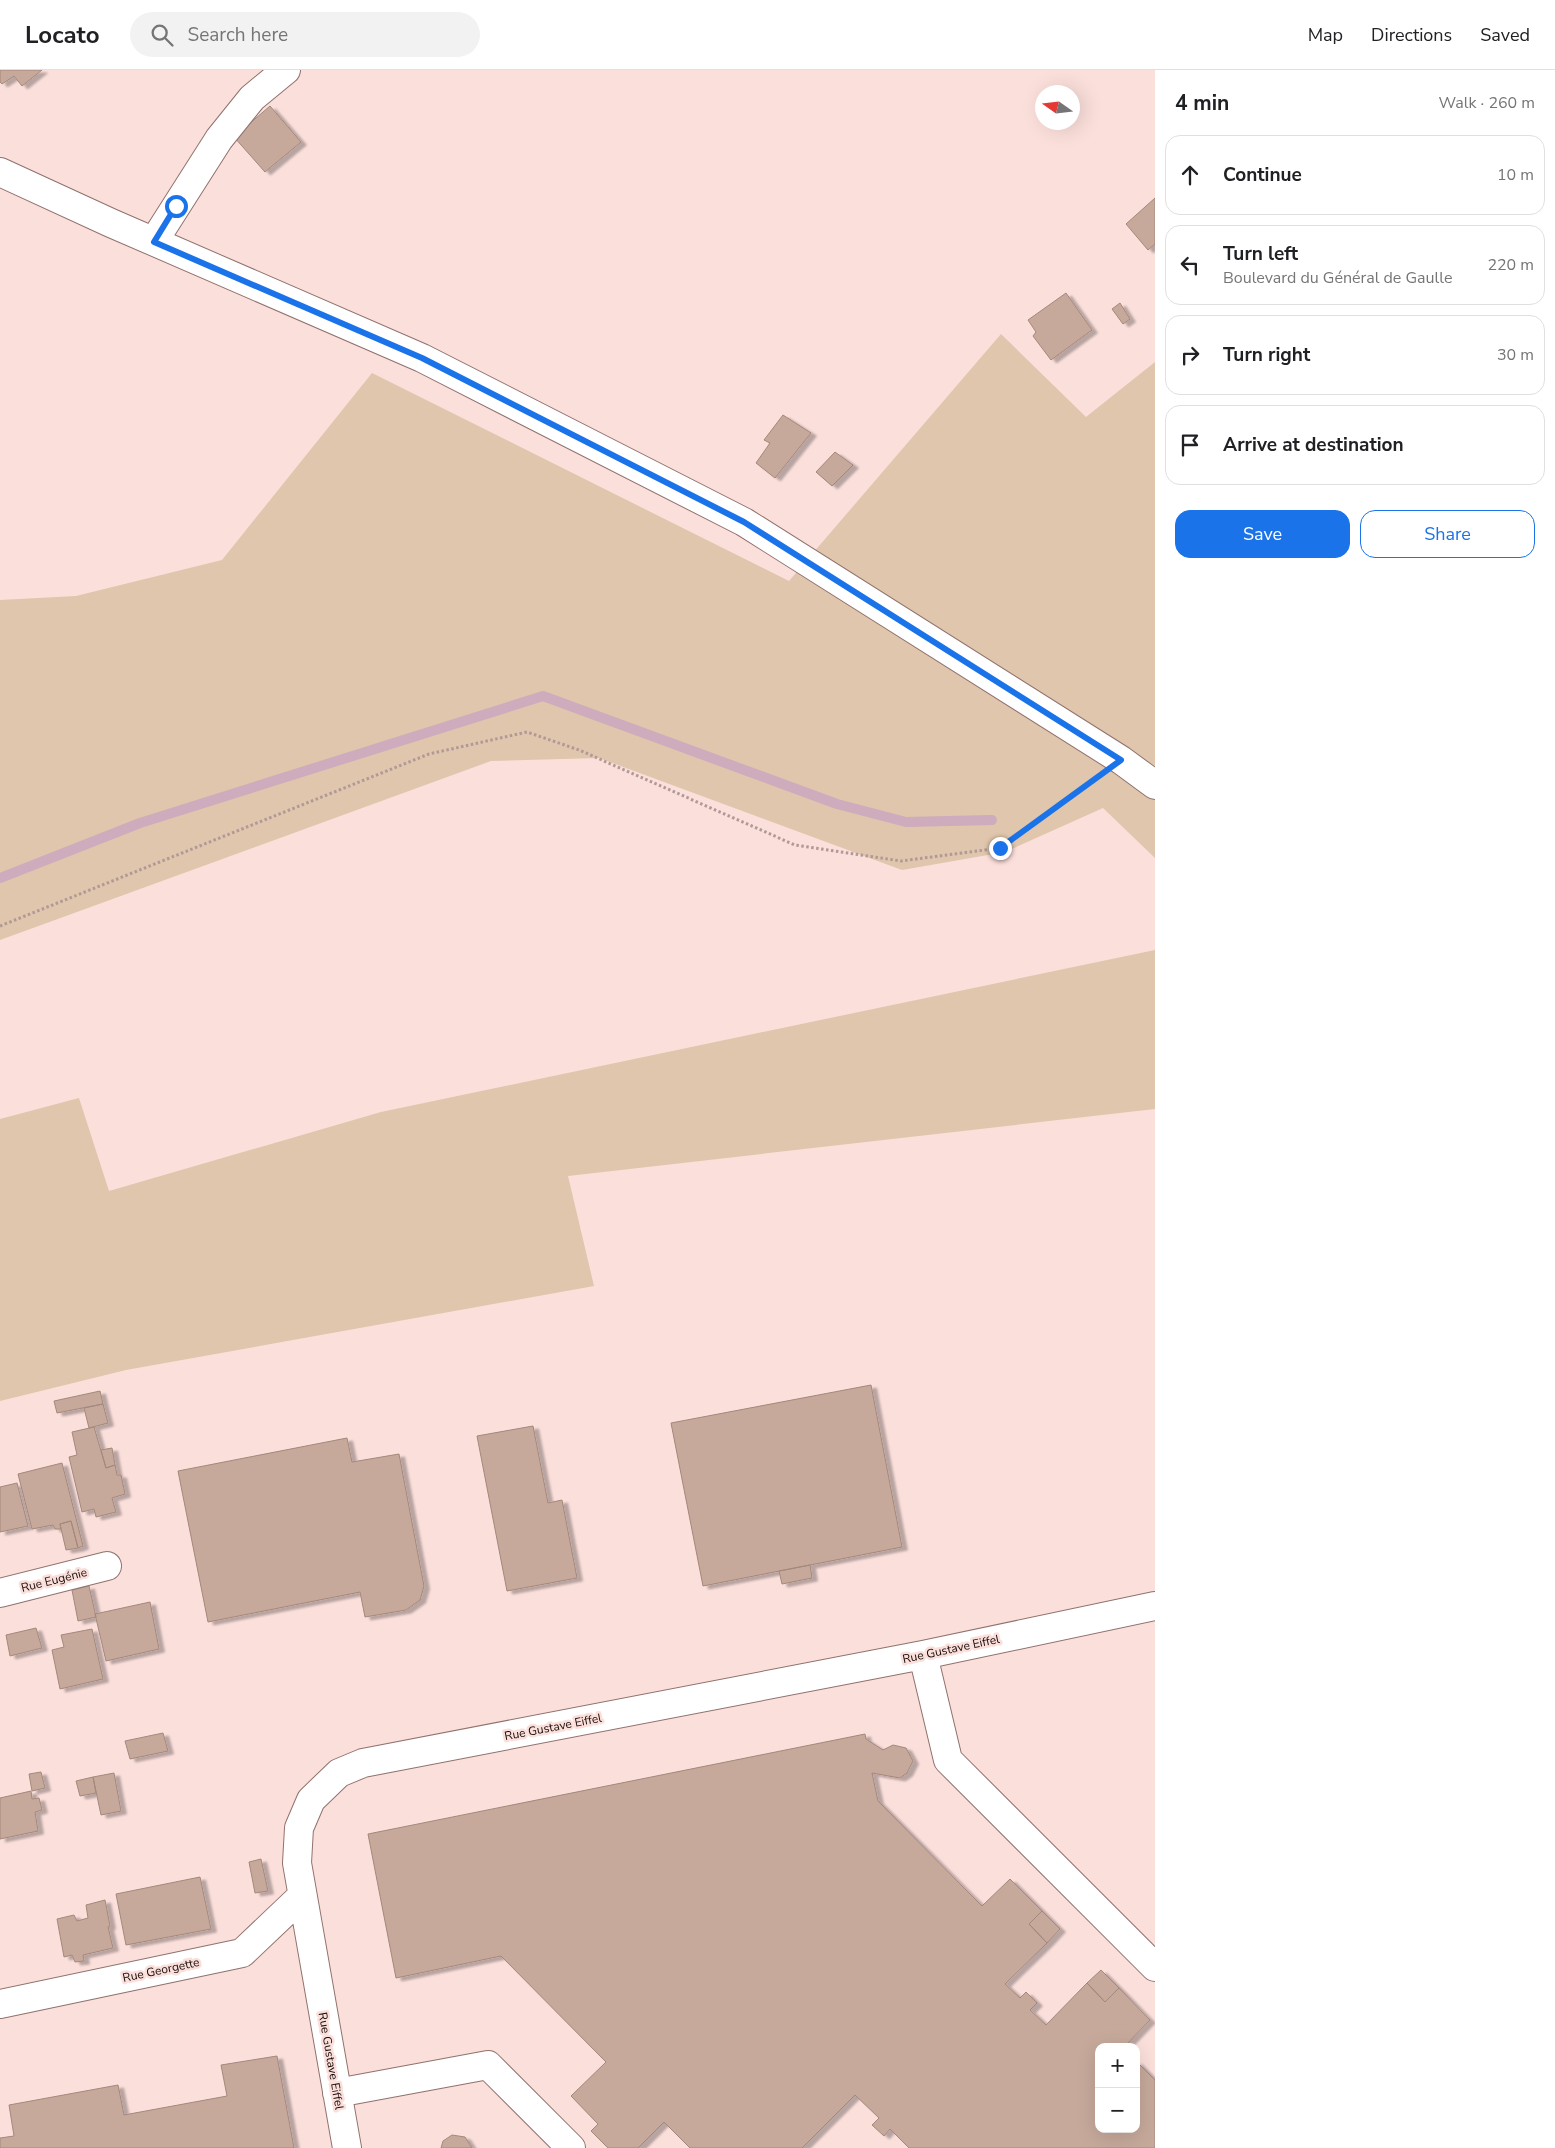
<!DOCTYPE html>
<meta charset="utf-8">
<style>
:root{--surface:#fff;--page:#f2f2f2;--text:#202124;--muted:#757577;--line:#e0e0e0;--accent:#1a73e8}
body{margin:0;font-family:"Nunito Sans",sans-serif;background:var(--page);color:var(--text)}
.controls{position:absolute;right:15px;bottom:15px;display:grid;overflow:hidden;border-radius:10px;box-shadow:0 5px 20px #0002}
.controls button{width:45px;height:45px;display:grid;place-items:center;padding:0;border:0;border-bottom:1px solid var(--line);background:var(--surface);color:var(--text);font:25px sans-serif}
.compass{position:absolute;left:1035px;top:15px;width:45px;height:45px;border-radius:50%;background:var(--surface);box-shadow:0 5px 20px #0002;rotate:284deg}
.stop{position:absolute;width:15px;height:15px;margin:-11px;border:4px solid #1a73e8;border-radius:50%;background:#fff}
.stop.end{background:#1a73e8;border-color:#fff;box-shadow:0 1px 5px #0008}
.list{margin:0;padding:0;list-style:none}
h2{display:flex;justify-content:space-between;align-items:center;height:65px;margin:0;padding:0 20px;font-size:21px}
h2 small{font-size:16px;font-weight:400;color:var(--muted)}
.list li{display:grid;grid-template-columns:32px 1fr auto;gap:15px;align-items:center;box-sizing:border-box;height:80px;margin:0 10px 10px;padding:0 10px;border:1px solid var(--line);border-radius:15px}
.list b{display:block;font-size:19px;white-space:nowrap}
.list p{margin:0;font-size:16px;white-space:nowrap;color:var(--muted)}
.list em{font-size:16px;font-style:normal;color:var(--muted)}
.actions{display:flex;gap:10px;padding:15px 20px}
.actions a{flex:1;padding:11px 0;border:1px solid var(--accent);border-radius:15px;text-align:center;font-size:18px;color:var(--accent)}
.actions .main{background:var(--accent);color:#fff}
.icon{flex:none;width:28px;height:28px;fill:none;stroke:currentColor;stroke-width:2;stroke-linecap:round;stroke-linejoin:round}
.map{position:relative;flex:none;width:1155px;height:2078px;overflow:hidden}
header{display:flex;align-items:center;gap:30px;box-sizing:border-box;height:70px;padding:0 25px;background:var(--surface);border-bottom:1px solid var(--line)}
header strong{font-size:24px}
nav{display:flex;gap:28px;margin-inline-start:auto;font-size:18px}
.search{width:350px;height:45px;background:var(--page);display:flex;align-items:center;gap:12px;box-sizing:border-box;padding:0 18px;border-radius:28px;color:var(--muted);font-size:19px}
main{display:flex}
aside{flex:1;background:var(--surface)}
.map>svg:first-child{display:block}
.green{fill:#dfc6ac}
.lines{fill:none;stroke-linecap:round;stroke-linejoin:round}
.stream{stroke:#ceabbd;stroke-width:10}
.building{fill:#c6a99b;stroke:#a4887b;filter:url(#shadow)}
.minor-casing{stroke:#90716d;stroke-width:30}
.path{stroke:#b09996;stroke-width:3;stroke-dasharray:2.5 2.5;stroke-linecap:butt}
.minor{stroke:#fff;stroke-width:28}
.route{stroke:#1a73e8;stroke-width:6}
.labels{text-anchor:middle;stroke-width:5;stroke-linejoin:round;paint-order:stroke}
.street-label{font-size:12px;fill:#180c0b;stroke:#fbdfdb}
</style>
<header>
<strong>Locato</strong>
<div class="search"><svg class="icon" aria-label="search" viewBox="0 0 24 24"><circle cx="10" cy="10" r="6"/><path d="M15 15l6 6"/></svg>Search here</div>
<nav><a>Map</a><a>Directions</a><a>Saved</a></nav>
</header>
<main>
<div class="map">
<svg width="1155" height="2078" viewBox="0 0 1155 2078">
<defs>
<filter id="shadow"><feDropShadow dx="5.5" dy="3" stdDeviation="1" flood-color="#0004"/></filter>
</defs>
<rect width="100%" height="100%" fill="#fbdfdb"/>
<path class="green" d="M1001,264L1086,347L1155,292V788L1103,738L1005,782L902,800L599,688L491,691L0,870V530L76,526L222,490L372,303L789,511Z
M1155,880V1039L568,1106L594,1216L126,1300L0,1331V1049L79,1028L109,1121L381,1042Z"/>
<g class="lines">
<path class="stream" d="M0,808L140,753L543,626L837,734L906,752L992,750"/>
</g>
<path class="building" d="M0,0H42L22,16L14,6L2,14L0,12Z
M270,36L301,72L265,102L234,67Z
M1155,128V174L1148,180L1126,154Z
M1066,223L1092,260L1051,290L1033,266L1036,262L1028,250Z
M1120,233L1130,249L1123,254L1112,239Z
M783,345L811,363L775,408L756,393L770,373L764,370Z
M835,382L853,395L832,416L816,402Z
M871,1315L902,1477L703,1516L671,1353Z
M100,1321L103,1334L57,1343L54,1331Z
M103,1334L108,1353L89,1358L84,1338Z
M533,1356L548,1433L562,1430L577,1508L507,1521L477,1366Z
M94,1357L106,1398L115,1395L117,1405H121L125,1424L112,1428L116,1442L96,1447L94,1439L82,1442L69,1387L77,1385L72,1362Z
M347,1368L352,1392L399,1384L424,1516L420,1530L406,1540L365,1547L360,1522L208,1552L178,1401Z
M112,1378L115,1395L106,1398L101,1380Z
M62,1393L83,1476L78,1478L71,1451L60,1454L61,1459H55L53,1455L32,1459L18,1404Z
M17,1413L28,1456L0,1462V1417Z
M71,1451L78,1478L66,1480L60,1454Z
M810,1495L812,1508L782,1514L779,1501Z
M89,1516L96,1547L78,1551L72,1520Z
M150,1532L159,1579L106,1591L95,1544Z
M36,1558L42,1578L10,1586L6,1565Z
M92,1559L103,1609L60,1619L52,1580L64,1577L61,1565Z
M163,1663L168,1681L130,1689L125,1671Z
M865,1664L866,1669L883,1680L893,1675L906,1678L913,1691L907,1703L900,1708L872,1703L878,1731L982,1836L1010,1809L1042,1841L1029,1854L1047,1873L1005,1914L1020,1928L1026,1922L1037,1933L1030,1940L1046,1955L1087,1913L1105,1932L1119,1918L1150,1950L1124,1977H1099V2059H1136V1991L1155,2010V2078H909L890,2059L884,2066L872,2055L879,2048L855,2025L802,2078H690L664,2052L638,2078H608L591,2061L598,2054L571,2026L606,1992L501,1886L396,1908L368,1764Z
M41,1702L45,1718L32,1721L29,1704Z
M114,1703L121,1741L101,1745L93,1707Z
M93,1707L96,1723L80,1726L76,1711Z
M31,1721L32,1729L39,1728L42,1740L35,1742L38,1761L0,1769V1728Z
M261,1789L268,1821L255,1823L249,1792Z
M200,1807L211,1859L126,1875L116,1824Z
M105,1830L110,1856L108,1857L113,1878L83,1885L84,1891L75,1892L72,1885L64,1887L57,1849L74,1845L77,1851L88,1848L86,1835Z
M1042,1841L1060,1859L1047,1873L1029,1854Z
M1101,1900L1119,1918L1105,1932L1087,1913Z
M277,1986L294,2078H0V2068L14,2066L9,2035L118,2015L124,2045L227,2026L221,1995Z
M452,2065L465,2067L472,2078H441L443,2071Z"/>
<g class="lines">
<defs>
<path id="minor" d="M0,102L111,153L422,288L744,452L1121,690L1155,715
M154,171L219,69L252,28L286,0
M0,1523L107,1496
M923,1585L948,1690L1155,1897
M0,1934L242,1883L302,1826
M337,2023L488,1995L571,2078
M347,2078L297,1793L299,1758L311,1730L339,1703L363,1693L923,1585L1155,1536"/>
</defs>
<use href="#minor" class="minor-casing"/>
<path class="path" d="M0,856L429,684L527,662L579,680L795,775L901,791L1000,778L1094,710"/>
<use href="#minor" class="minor"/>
</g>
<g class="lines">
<path class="route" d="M176,136L154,172L422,288L744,452L1121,690L1000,778"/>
</g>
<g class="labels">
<g class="street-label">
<text transform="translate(54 1510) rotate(-14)" y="4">Rue Eugénie</text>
<text transform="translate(951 1579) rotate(-12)" y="4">Rue Gustave Eiffel</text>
<text transform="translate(553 1657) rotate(-11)" y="4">Rue Gustave Eiffel</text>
<text transform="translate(161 1900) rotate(-12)" y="4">Rue Georgette</text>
<text transform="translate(331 1991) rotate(80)" y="4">Rue Gustave Eiffel</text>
</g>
</g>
</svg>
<div class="controls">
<button>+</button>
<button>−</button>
</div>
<svg class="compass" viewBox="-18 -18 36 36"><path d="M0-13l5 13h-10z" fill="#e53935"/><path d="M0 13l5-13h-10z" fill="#757577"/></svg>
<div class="stop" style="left:176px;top:136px"></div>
<div class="stop end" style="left:1000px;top:778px"></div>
</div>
<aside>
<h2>4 min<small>Walk · 260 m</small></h2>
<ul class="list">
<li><svg class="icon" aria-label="ahead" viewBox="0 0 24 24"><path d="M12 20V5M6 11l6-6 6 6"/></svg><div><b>Continue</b></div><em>10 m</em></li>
<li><svg class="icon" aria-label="left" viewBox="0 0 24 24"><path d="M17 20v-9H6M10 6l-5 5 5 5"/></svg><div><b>Turn left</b><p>Boulevard du Général de Gaulle</p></div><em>220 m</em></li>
<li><svg class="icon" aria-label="right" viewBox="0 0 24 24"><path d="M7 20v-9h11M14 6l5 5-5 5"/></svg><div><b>Turn right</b></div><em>30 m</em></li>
<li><svg class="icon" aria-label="arrive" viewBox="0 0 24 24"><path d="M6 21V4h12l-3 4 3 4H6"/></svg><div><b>Arrive at destination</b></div></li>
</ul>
<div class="actions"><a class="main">Save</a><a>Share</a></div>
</aside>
</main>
